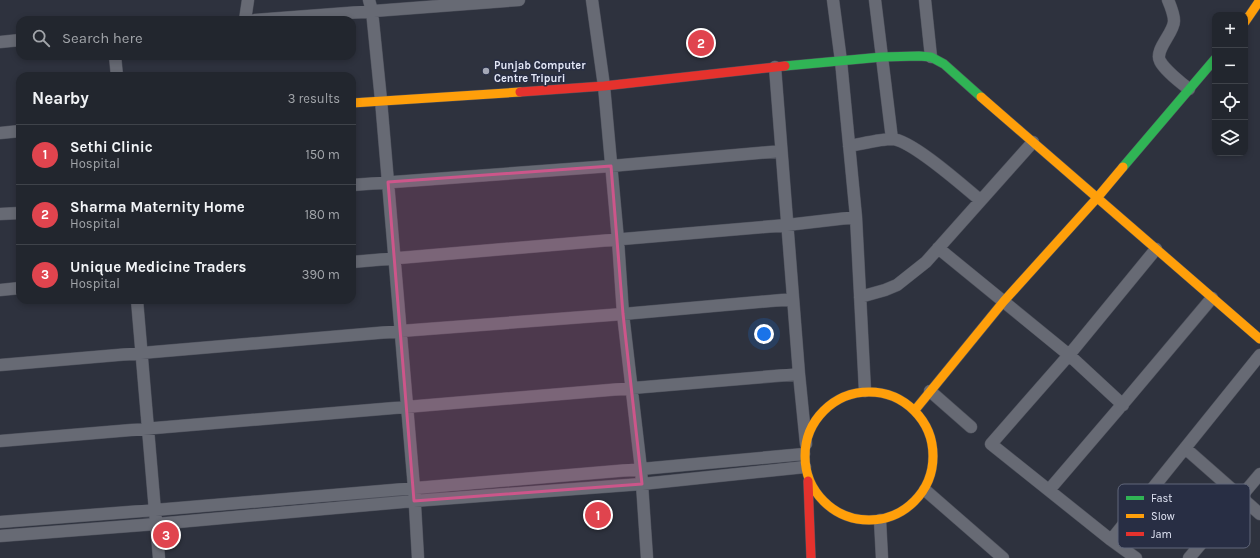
<!DOCTYPE html>
<meta charset="utf-8">
<style>
:root{--surface:#22262e;--page:#2e323a;--text:#f1f3f6;--muted:#a2a5aa;--line:#3f434a;--accent:#a4a8b6}
body{margin:0;font-family:Karla,sans-serif;background:var(--page);color:var(--text)}
.controls{position:absolute;right:12px;top:12px;display:grid;overflow:hidden;border-radius:8px;box-shadow:0 2px 6px #0003}
.controls button{width:36px;height:36px;display:grid;place-items:center;padding:0;border:0;border-bottom:1px solid var(--line);background:var(--surface);color:var(--text);font:20px sans-serif}
.you{position:absolute;left:764px;top:334px;width:14px;height:14px;margin:-10px;border:3px solid #fff;border-radius:50%;background:#1a73e8;box-shadow:0 0 0 6px #1a73e833}
.badge{display:grid;place-items:center;width:26px;height:26px;border-radius:50%;background:var(--accent);color:#fff;font-size:13px;font-weight:700}
.pin{position:absolute;translate:-50% -50%;border:2px solid #fff;box-shadow:0 1px 4px #0006}
.list{margin:0;padding:0;list-style:none}
h2{display:flex;justify-content:space-between;align-items:center;height:52px;margin:0;padding:0 16px;font-size:17px}
h2 small{font-size:13px;font-weight:400;color:var(--muted)}
.list li{display:grid;grid-template-columns:26px 1fr auto;gap:12px;align-items:center;box-sizing:border-box;height:60px;padding:0 16px;border-top:1px solid var(--line)}
.list b{display:block;font-size:15px;white-space:nowrap}
.list p{margin:0;font-size:13px;white-space:nowrap;color:var(--muted)}
.list em{font-size:13px;font-style:normal;color:var(--muted)}
.icon{flex:none;width:22px;height:22px;fill:none;stroke:currentColor;stroke-width:2;stroke-linecap:round;stroke-linejoin:round}
.map{position:relative;flex:none;width:1260px;height:558px;overflow:hidden}
.search{position:absolute;background:var(--surface);box-shadow:0 2px 6px #0003;left:16px;top:16px;width:340px;height:44px;display:flex;align-items:center;gap:10px;box-sizing:border-box;padding:0 14px;border-radius:12px;color:var(--muted);font-size:15px}
.panel{position:absolute;background:var(--surface);box-shadow:0 2px 6px #0003;left:16px;top:72px;width:340px;height:232px;border-radius:12px}
.map>svg:first-child{display:block}
.lines{fill:none;stroke-linecap:round;stroke-linejoin:round}
.street-casing{stroke:#4d505b;stroke-width:13}
.fast-casing{stroke:#4d505b;stroke-width:10}
.slow-casing{stroke:#4d505b;stroke-width:10}
.jam-casing{stroke:#4d505b;stroke-width:10}
.street{stroke:#676a74;stroke-width:12}
.fast{stroke:#30b455;stroke-width:9}
.slow{stroke:#ff9f0a;stroke-width:9}
.jam{stroke:#e5322d;stroke-width:9}
.marked{fill:#cc568a;fill-opacity:0.2;stroke:#cc568a;stroke-width:3;stroke-linejoin:round}
.poi-dot{fill:#a4a8b6;stroke:#282e44;stroke-width:1.5}
.labels{text-anchor:middle;stroke-width:3;stroke-linejoin:round;paint-order:stroke}
.poi-label{font-size:11px;font-weight:bold;fill:#e4e8f7;stroke:#282e44;text-anchor:start}
.key{fill:#282e44;stroke:#60667a;stroke-width:1}
.key-label{font-size:11px;fill:#e4e8f7}
</style>
<div class="map">
<svg width="1260" height="558" viewBox="0 0 1260 558">
<rect width="100%" height="100%" fill="#2e323e"/>
<g class="lines">
<defs>
<path id="street" d="M369,0L372,11L381,100L414,488L418,558
M592,0L604,86L618,240L623,314L641,469L647,558
M833,0L841,61L856,217L865,391
M875,0L892,139
M925,0L931,57
M1168,0C1171,7 1174,14 1174,21C1174,33 1154,50 1160,61C1164,69 1181,83 1189,89
M245,20L248,0
M255,20L519,0
M0,42L20,40
M115,56L117,76
M775,67L799,374
M0,133L20,131
M849,146C861,144 881,139 892,139C912,140 963,186 980,200
M352,185L611,166L781,151
M0,214L20,213
M938,248L1069,355L1123,405
M352,262L787,225L856,217
M0,290L20,288
M860,297L885,290L897,285L926,262L1033,142
M137,300L159,558
M0,365L401,331L623,314L793,299
M930,391L971,427
M0,441L799,374L806,444
M1185,448L1260,514
M925,490L1003,558
M1049,490L1127,399L1212,298
M880,520L882,558
M0,522L155,510L641,469L804,454
M0,536L156,524L414,501L642,484L805,467
M1111,540L1260,355
M1136,558L1111,540L991,444L1069,355L1156,249
M1189,558L1260,474"/>
<path id="fast" d="M785,66L882,57L919,56L931,57L944,64L981,97
M1123,167L1215,59"/>
<path id="slow" d="M1245,22L1260,0
M981,97L1260,339
M352,103L520,92
M805 456a64 64 0 1 1 128 0a64 64 0 1 1-128 0Z
M915,410L1004,301L1097,198L1123,167"/>
<path id="jam" d="M520,92L604,86L785,66
M808,481L811,558"/>
</defs>
<use href="#street" class="street-casing"/>
<use href="#fast" class="fast-casing"/>
<use href="#slow" class="slow-casing"/>
<use href="#jam" class="jam-casing"/>
<use href="#street" class="street"/>
<use href="#fast" class="fast"/>
<use href="#slow" class="slow"/>
<use href="#jam" class="jam"/>
</g>
<path class="marked" d="M611,166L623,314L642,484L414,501L388,182Z"/>
<circle class="poi-dot" cx="486" cy="71" r="4"/>
<g class="labels">
<g class="poi-label">
<text x="494" y="69">Punjab Computer<tspan x="494" dy="13">Centre Tripuri</tspan></text>
</g>
</g>
<rect x="1118" y="484" width="132" height="64" rx="6" class="key"/>
<rect x="1126" y="496" width="18" height="4" fill="#30b455"/>
<rect x="1126" y="514" width="18" height="4" fill="#ff9f0a"/>
<rect x="1126" y="532" width="18" height="4" fill="#e5322d"/>
<g class="key-label">
<text x="1151" y="502">Fast</text>
<text x="1151" y="520">Slow</text>
<text x="1151" y="538">Jam</text>
</g>
</svg>
<div class="controls">
<button>+</button>
<button>−</button>
<button><svg class="icon" aria-label="locate" viewBox="0 0 24 24"><circle cx="12" cy="12" r="6"/><path d="M12 2v4M12 18v4M2 12h4M18 12h4"/></svg></button>
<button><svg class="icon" aria-label="layers" viewBox="0 0 24 24"><path d="M12 4l9 5-9 5-9-5zM3 14l9 5 9-5"/></svg></button>
</div>
<div class="you"></div>
<div class="pin badge" style="left:598px;top:515px;background:#e0444e">1</div>
<div class="pin badge" style="left:701px;top:43px;background:#e0444e">2</div>
<div class="pin badge" style="left:166px;top:535px;background:#e0444e">3</div>
<div class="search"><svg class="icon" aria-label="search" viewBox="0 0 24 24"><circle cx="10" cy="10" r="6"/><path d="M15 15l6 6"/></svg>Search here</div>
<section class="panel">
<h2>Nearby<small>3 results</small></h2>
<ul class="list">
<li><span class="badge" style="background:#e0444e">1</span><div><b>Sethi Clinic</b><p>Hospital</p></div><em>150 m</em></li>
<li><span class="badge" style="background:#e0444e">2</span><div><b>Sharma Maternity Home</b><p>Hospital</p></div><em>180 m</em></li>
<li><span class="badge" style="background:#e0444e">3</span><div><b>Unique Medicine Traders</b><p>Hospital</p></div><em>390 m</em></li>
</ul>
</section>
</div>
